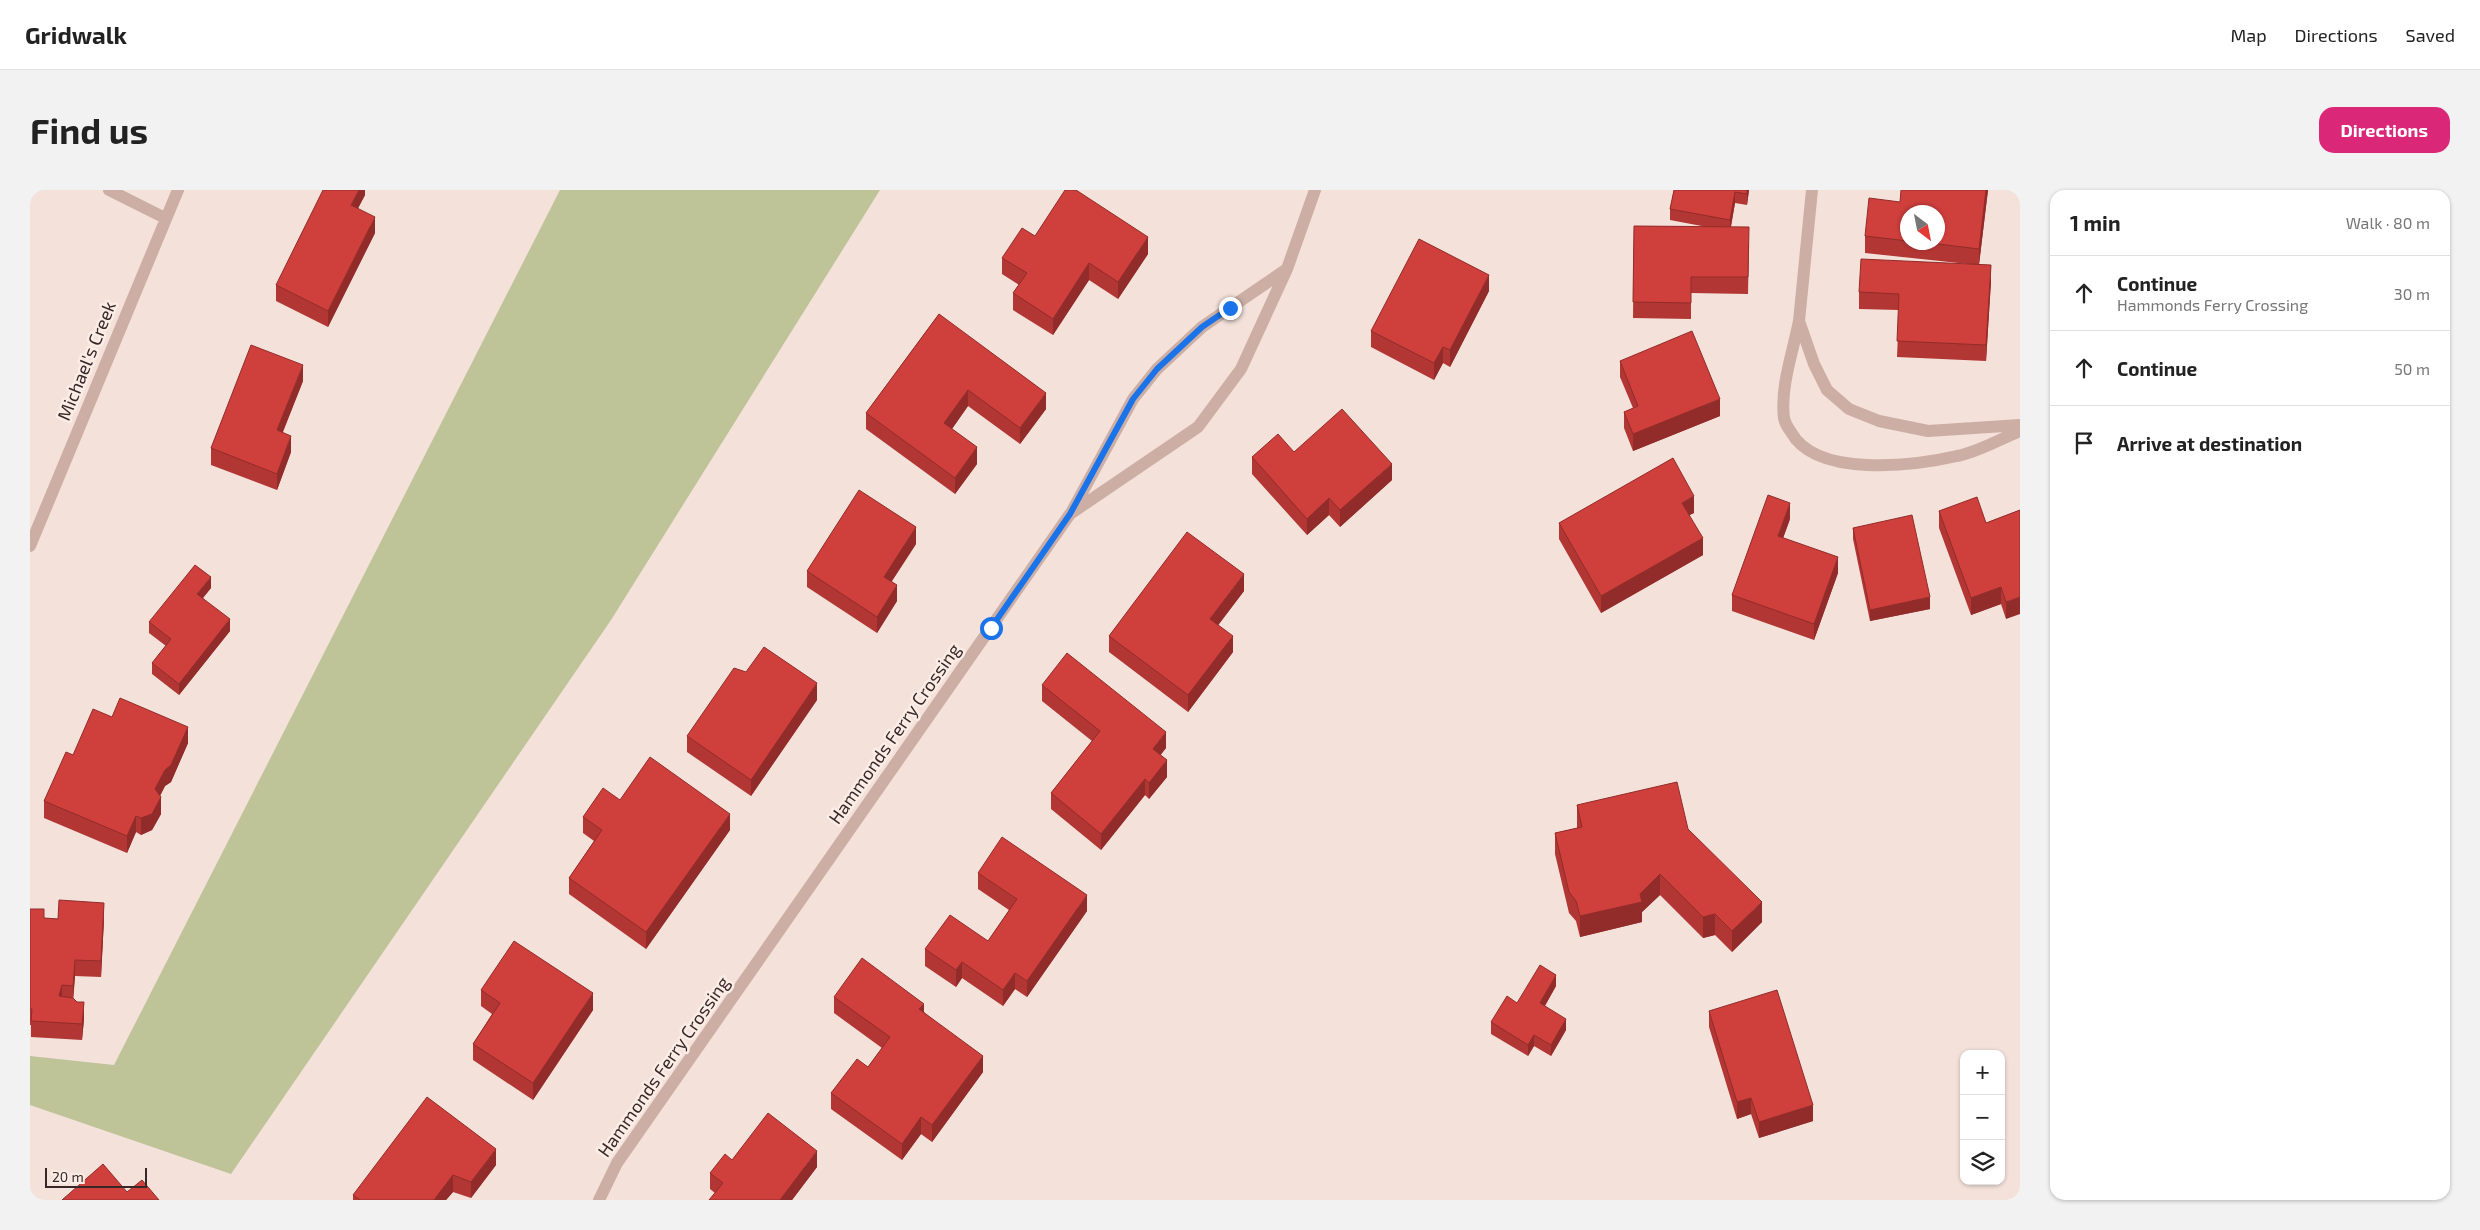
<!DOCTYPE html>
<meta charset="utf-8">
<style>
:root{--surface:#fff;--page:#f2f2f2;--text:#222;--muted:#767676;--line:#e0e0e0;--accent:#db2777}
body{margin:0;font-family:"Exo 2",sans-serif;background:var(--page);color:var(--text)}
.controls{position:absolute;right:15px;bottom:15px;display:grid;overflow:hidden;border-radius:10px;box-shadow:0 1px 4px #0004}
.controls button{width:45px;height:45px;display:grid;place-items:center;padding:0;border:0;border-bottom:1px solid var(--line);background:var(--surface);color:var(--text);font:25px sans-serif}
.compass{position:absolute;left:1870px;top:15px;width:45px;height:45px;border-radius:50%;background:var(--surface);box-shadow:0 1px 4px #0004;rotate:148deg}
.scale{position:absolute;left:15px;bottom:12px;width:102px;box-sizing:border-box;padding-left:5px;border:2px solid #372827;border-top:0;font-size:14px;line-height:18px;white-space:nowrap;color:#372827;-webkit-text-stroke:4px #fbede6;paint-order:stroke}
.stop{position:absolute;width:15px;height:15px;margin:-11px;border:4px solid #1a73e8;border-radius:50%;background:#fff}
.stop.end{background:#1a73e8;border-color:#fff;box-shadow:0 1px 5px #0008}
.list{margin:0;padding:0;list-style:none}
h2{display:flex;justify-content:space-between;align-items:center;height:65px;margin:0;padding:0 20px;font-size:21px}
h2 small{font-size:16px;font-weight:400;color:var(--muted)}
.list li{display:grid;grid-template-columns:32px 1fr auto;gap:15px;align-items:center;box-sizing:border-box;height:75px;padding:0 20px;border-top:1px solid var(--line)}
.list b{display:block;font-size:19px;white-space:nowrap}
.list p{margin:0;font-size:16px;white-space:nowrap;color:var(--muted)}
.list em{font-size:16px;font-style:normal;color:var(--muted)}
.icon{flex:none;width:28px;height:28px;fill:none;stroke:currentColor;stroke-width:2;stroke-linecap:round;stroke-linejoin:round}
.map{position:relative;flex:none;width:1990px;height:1010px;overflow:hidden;border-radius:15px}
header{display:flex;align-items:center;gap:30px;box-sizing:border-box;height:70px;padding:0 25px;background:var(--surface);border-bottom:1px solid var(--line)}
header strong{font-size:24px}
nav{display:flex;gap:28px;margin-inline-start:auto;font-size:18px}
.intro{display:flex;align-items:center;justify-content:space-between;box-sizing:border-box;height:120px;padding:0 30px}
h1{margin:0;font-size:35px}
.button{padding:12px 22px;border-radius:15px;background:var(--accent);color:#fff;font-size:18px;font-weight:700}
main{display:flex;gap:30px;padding:0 30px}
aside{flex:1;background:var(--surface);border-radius:15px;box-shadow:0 1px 4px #0004}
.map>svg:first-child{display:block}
.green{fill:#bec398}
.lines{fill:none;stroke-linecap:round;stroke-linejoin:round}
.street{stroke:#ccaea5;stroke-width:12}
.wall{fill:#b23634;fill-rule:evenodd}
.shaded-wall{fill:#912c2a}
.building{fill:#cf3f3c;stroke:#912c2a}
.route{stroke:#1a73e8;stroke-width:6}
.labels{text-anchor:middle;stroke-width:5;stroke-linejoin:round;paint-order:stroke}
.street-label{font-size:18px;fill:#372827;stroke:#fbede6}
</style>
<header>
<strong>Gridwalk</strong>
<nav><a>Map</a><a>Directions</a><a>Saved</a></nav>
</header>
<div class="intro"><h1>Find us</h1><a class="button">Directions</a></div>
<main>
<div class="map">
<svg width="1990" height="1010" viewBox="0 0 1990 1010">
<rect width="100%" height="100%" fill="#f3e1da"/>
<path class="green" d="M530,0H850L581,430L201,984L0,915V866L84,875Z"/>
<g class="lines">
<path class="street" d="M79,0L135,28
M1782,0L1769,131L1784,174L1797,200L1819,219L1849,231L1898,241L1990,235
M1769,131C1763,162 1750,197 1754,228C1755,233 1758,238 1761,242C1786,288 1883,276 1927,266C1948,262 1970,249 1990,241
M1041,323L1103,209L1127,179L1172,137L1257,79
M0,356L148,0
M569,1010L587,973L1040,324L1168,237L1211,179L1257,79L1285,0"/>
</g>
<path class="wall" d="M335,0V5L328,18L345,43L298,137L246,111V95Z
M1644,0H1719L1717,15L1705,13L1701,37L1719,54L1718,104L1661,103V129L1603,128L1604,36L1677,37L1640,30V19Z
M1958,0L1949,74L1961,91L1956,171L1867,167L1869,120L1829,119V102L1938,74L1835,63V46L1870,12ZM1878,22L1908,52H1878Z
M1005,46L1118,64L1088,109L1059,90L1023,145L983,120V103L989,95L972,84V68Z
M1459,101L1420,177L1413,173L1404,190L1341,157V141Z
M909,124L1016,219L990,254L938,216L922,239L947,274L925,304L836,239V223Z
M1590,171L1690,226L1603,261L1594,238V222L1603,218L1590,187Z
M273,191L253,242L261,262L247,300L181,275V258Z
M1264,262L1362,290L1310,337L1299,325L1277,345L1222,284V267Z
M1990,320L1976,429L1971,414L1941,425L1909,338V321L1956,333Z
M1664,323L1659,325L1673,365L1571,423L1529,349V333Z
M1760,329L1753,348L1808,383L1784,450L1702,421V405Z
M1823,338L1900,419L1840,431L1823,349Z
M886,354L862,391L867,411L847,443L777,397V381Z
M181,398L173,408L200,441L149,505L122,484V473L136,456L119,443V432Z
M1214,401L1188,435L1203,462L1158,522L1079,462V446Z
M1012,495L1136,558L1130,565L1137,587L1119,609L1115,605L1071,660L1021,619V603L1062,551L1012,511Z
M787,510L721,606L657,562V546Z
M82,527L158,553L141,592L135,596L130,606L131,624L122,640L111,645L106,642L97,663L14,628V611L43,565Z
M590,610L700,640L616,759L539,704V688L564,651L553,643V627Z
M1547,615L1658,639L1732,732L1702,762L1685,745L1673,748L1630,705L1612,722V732L1550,747L1546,731L1539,723L1525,664V643L1547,638Z
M948,683L1057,721L997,807L985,799L973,816L932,788L926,797L895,776V759L958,751L979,720L948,699Z
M0,719L14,728L28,729H74L71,787L45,786L43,808L54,829L52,850L1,847V835H0Z
M1526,796L1515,816L1536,840L1521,866L1504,856L1498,866L1461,844V832L1487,813Z
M451,800L563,820L503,910L443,870V854L462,824L451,816Z
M804,807L894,822L953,882L902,952L891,944L872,970L801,919V903L838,877L852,858L804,823Z
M1679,821L1783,931L1729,948L1721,924L1707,929L1679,837Z
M702,970L787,977L762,1010H680L685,1003L680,999V983Z
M466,975L441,1008L423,1002L416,1010H323V1005Z"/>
<path class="shaded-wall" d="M329,0H335V5L321,32V15Z
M1717,0H1719L1717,15Z
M1956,0H1958L1949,75V59Z
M1705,2V13L1700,41V30Z
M345,27V43L298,137V121Z
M1118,47V64L1088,109V92Z
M1059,73V90L1023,145V129Z
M1961,75V91L1956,171V155Z
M1459,85V101L1420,177V160Z
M1413,157V173L1404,190V173Z
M273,175V191L247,256V240Z
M938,200V216L914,250V233Z
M1016,203V219L990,254V238Z
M1690,209V226L1603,261V244Z
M261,246V262L247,300V284Z
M947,257V274L925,304V288Z
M1362,274V290L1310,337V320Z
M1664,306V323L1652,329V313Z
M1299,308V325L1277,345V329Z
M1760,313V329L1748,362V346Z
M886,337V354L854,403V387Z
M1673,348V365L1571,423V406Z
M1808,367V383L1784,450V434Z
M1214,384V401L1180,446V429Z
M181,387V398L167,415V404Z
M867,395V411L847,443V427Z
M1971,397V414L1941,425V408Z
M1900,407V419L1840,431V420Z
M1990,407V424L1976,429V412Z
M200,429V441L149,505V494Z
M1203,446V462L1158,522V505Z
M787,493V510L721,606V590Z
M158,537V553L141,592L135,596L125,615V599Z
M1136,542V558L1123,575V559Z
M1137,570V587L1119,609V593Z
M1115,589V605L1071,660V644Z
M131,607V624L122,640L111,645V628Z
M700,624V640L616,759V742Z
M106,626V642L97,663V646Z
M1630,684V705L1612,722V732L1550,747V726L1610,704Z
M1057,705V721L997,807V791Z
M1732,712V732L1702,762V741Z
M74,713V729L71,787V771Z
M1685,724V745L1673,748V727Z
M45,770V786L43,813V796Z
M932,772V788L926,797V780Z
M985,783V799L973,816V800Z
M1526,785V796L1510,824V813Z
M32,795V812L29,806Z
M563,803V820L503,910V893Z
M54,812V829L52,850V834Z
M894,814V830L889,819Z
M1536,829V840L1521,866V855Z
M1504,845V856L1498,866V855Z
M953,866V882L902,952V935Z
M1721,908V924L1707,929V912Z
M1783,915V931L1729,948V932Z
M891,927V944L872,970V954Z
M466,959V975L441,1008V992Z
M787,961V977L762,1010H750Z
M423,985V1002L416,1010H404Z"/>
<path class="building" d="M293,0H329L321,15L345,27L298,121L246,95Z
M1035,0H1046L1118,47L1088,92L1059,73L1023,129L983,103L997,83L972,68L992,38L1005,46Z
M1644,0H1717V4L1705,2L1700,30L1640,19Z
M1871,0H1956L1949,59L1892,52H1908V22H1878V51L1835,46L1839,8L1870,12Z
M1604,36L1719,37L1718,87H1661V113L1603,112Z
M1389,49L1459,85L1420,160L1413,157L1404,173L1341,141Z
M1831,69L1961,75L1956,155L1867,151L1869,104L1829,102Z
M909,124L1016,203L990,238L938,200L914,233L947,257L925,288L836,223Z
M1662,141L1690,209L1603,244L1594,222L1608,216L1590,171Z
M221,155L273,175L247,240L261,246L247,284L181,258Z
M1312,219L1362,274L1310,320L1299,308L1277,329L1222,267L1248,244L1264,262Z
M1643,268L1664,306L1652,313L1673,348L1571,406L1529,333Z
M829,300L886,337L854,387L867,395L847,427L777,381Z
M1738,305L1760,313L1748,346L1808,367L1784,434L1702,405Z
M1947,307L1956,333L1990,320V407L1976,412L1971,397L1941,408L1909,321Z
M1882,325L1900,407L1840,420L1823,338Z
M1157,342L1214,384L1180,429L1203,446L1158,505L1079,446Z
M165,375L181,387L167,404L200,429L149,494L122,473L141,449L119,432Z
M734,457L787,493L721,590L657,546L704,478L716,482Z
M1037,463L1136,542L1123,559L1137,570L1119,593L1115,589L1071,644L1021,603L1070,541L1012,495Z
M90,508L158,537L141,575L135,580L125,599L131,607L122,624L111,628L106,626L97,646L14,611L36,562L43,565L63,519L82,527Z
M620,567L700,624L616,742L539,688L572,640L553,627L573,598L590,610Z
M1647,592L1658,639L1732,712L1702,741L1685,724L1673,727L1630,684L1610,704L1612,712L1550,726L1546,711L1539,702L1525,643L1552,637L1547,615Z
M972,647L1057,705L997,791L985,783L973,800L932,772L926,780L895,759L920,725L958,751L987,709L948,683Z
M29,710L74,713L71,771L45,770L43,796L32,795L29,806L43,808L47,812H54L52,834L1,831L2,819H0V719H14V728L28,729Z
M484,751L563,803L503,893L443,854L470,813L451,800Z
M832,768L894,814L889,819L953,866L902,935L891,927L872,954L801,903L827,869L838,877L860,847L804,807Z
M1510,775L1526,785L1510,813L1536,829L1521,855L1504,845L1498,855L1461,832L1477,806L1487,813Z
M1747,800L1783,915L1729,932L1721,908L1707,912L1679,821Z
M397,907L466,959L441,992L423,985L404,1010H330L323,1005Z
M738,923L787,961L750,1010H679L693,993L680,983L695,964L702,970Z
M73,974L97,1002L112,990L129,1010H32Z"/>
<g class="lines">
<path class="route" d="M961,438L1040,324L1103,209L1127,179L1172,137L1200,118"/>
</g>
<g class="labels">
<g class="street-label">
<text transform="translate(57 171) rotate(-68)" y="6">Michael's Creek</text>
<text transform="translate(865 544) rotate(-55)" y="6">Hammonds Ferry Crossing</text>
<text transform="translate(634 877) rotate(-55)" y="6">Hammonds Ferry Crossing</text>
</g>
</g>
</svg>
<div class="controls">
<button>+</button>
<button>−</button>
<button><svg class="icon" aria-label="layers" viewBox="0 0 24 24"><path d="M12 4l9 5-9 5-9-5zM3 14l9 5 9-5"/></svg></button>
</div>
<svg class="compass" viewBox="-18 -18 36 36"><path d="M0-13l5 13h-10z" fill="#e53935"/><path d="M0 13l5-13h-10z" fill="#767676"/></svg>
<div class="scale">20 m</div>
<div class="stop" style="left:961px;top:438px"></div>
<div class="stop end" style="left:1200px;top:118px"></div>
</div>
<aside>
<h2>1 min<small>Walk · 80 m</small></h2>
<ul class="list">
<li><svg class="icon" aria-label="ahead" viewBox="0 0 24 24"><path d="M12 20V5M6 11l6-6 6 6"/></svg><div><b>Continue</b><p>Hammonds Ferry Crossing</p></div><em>30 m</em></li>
<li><svg class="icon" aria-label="ahead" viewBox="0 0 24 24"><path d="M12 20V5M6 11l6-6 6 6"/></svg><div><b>Continue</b></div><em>50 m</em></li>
<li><svg class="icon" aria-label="arrive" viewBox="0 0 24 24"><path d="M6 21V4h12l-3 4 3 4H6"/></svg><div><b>Arrive at destination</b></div></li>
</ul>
</aside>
</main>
